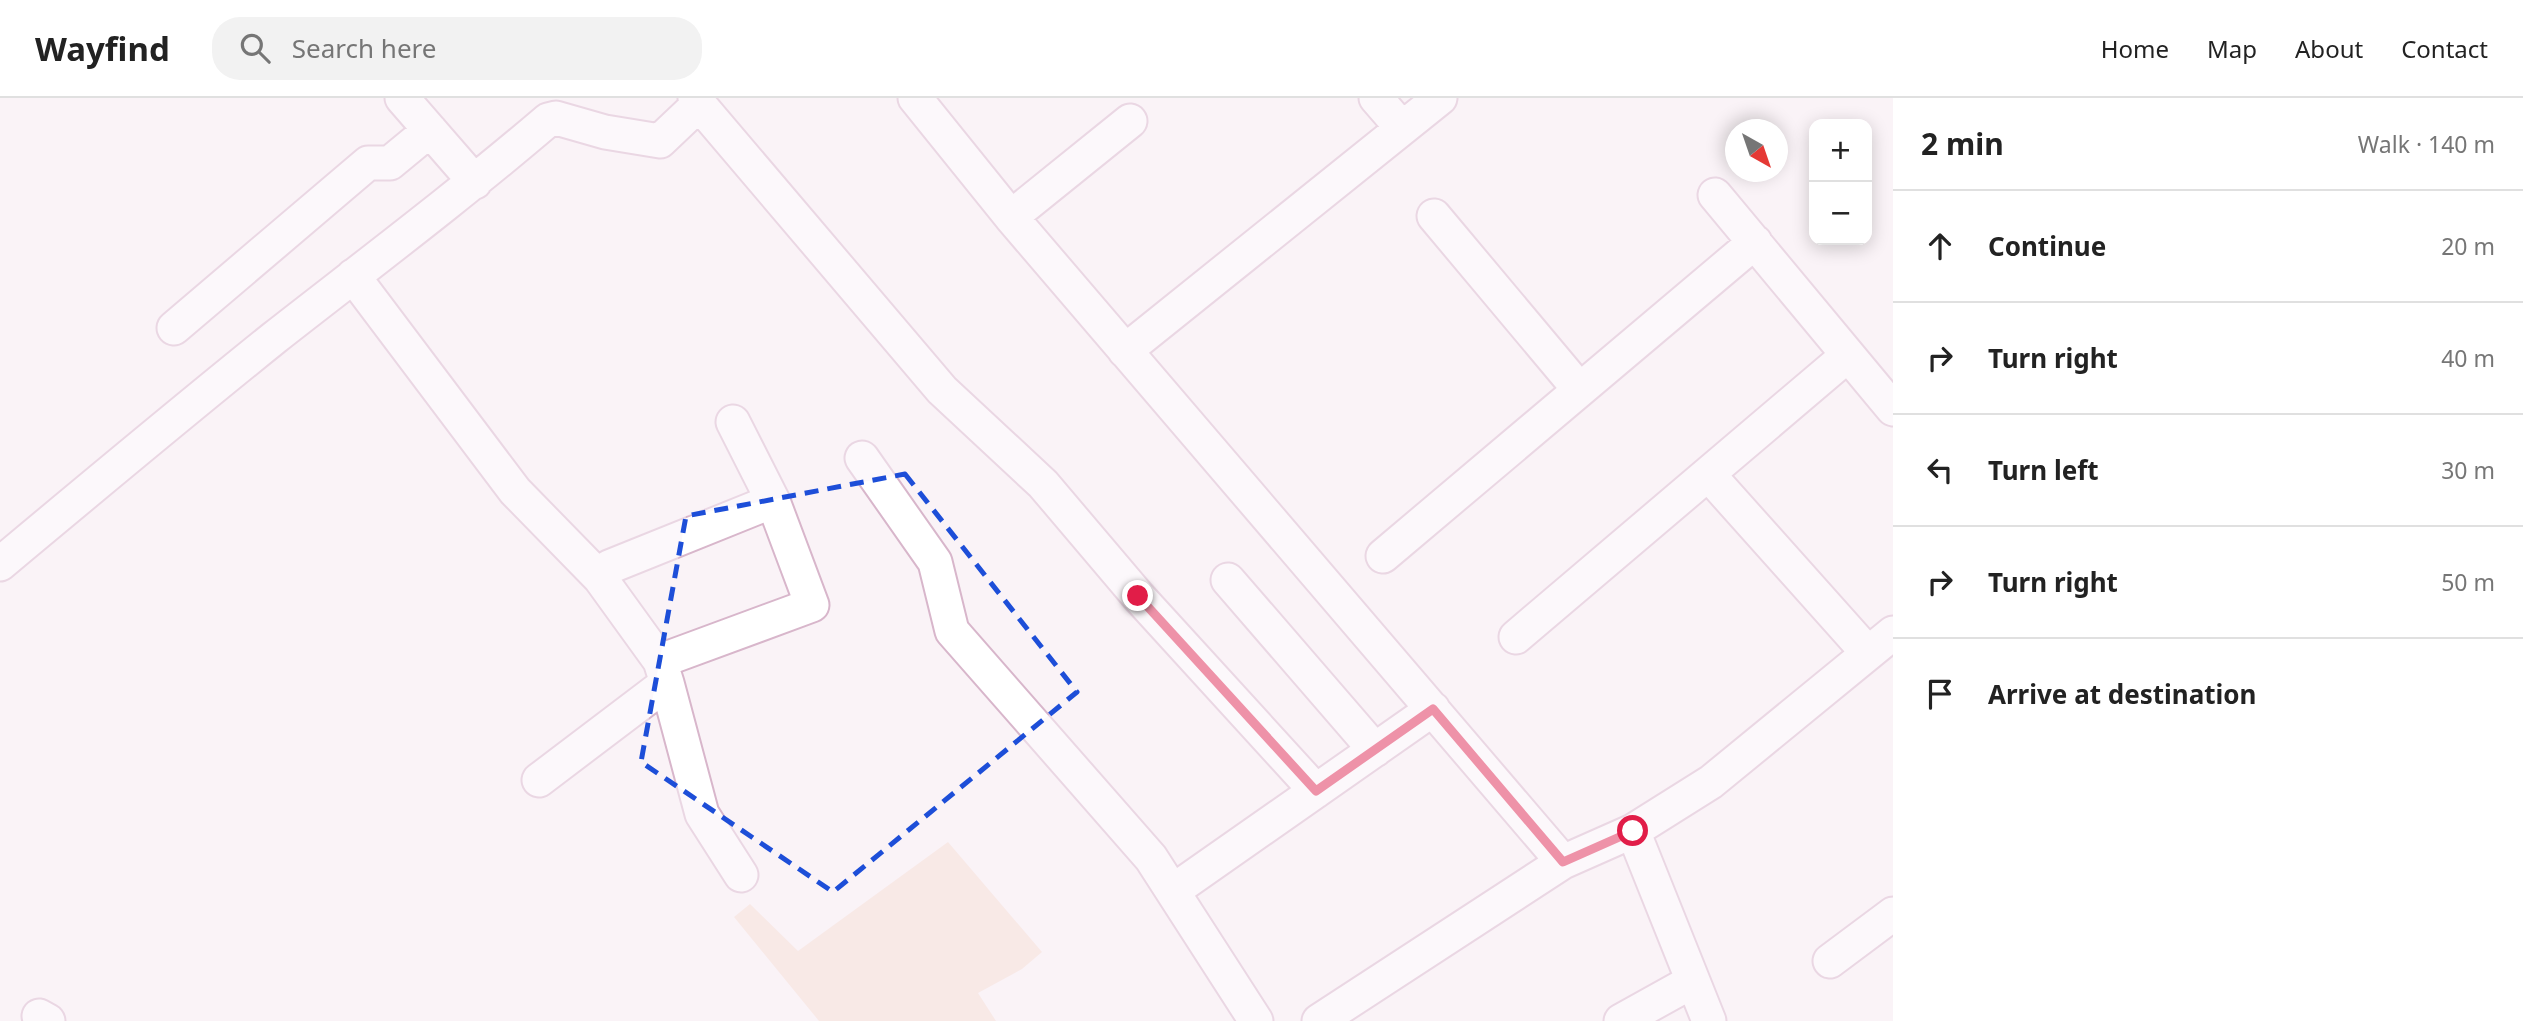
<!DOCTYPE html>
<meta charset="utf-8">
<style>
:root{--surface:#fff;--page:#f2f2f2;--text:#222;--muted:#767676;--line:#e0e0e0}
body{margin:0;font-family:"Noto Sans",sans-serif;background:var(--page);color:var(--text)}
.controls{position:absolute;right:21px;top:21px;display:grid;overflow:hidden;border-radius:14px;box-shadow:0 4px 18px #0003}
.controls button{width:63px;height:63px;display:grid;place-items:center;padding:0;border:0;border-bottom:2px solid var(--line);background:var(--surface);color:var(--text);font:35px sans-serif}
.compass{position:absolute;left:1725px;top:21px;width:63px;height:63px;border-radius:50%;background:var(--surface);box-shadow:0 4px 18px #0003;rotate:140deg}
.stop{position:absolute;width:21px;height:21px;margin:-16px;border:5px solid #e11d48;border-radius:50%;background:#fff}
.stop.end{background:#e11d48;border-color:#fff;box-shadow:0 2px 7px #0008}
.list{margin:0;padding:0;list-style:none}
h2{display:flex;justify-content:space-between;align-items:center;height:91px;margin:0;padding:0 28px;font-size:30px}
h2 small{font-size:23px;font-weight:400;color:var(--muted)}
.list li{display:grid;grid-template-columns:46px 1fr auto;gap:21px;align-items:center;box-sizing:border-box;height:112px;padding:0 28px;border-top:2px solid var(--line)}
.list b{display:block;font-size:26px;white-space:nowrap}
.list em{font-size:23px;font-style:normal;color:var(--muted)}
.icon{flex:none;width:38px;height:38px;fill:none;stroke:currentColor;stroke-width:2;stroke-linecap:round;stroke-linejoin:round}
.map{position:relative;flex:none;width:1893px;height:923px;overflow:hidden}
header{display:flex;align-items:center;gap:42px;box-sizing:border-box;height:98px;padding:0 35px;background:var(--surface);border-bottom:2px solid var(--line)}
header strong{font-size:33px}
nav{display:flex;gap:38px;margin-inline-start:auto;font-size:24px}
.search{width:490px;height:63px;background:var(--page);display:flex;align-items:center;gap:18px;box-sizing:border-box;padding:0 24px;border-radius:28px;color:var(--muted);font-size:26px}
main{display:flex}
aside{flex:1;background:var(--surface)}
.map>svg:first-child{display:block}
.green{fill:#f7ded1}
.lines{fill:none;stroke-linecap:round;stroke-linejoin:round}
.minor-casing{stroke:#d8b6cb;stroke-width:37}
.minor{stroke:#fff;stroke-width:33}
.route{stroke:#e11d48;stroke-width:9}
.marked{fill:none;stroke:#1d4ed8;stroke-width:5;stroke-dasharray:14 9;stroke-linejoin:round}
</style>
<header>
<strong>Wayfind</strong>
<div class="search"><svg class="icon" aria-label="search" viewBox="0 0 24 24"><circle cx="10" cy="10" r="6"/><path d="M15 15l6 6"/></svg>Search here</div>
<nav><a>Home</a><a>Map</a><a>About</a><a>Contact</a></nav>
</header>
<main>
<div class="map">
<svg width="1893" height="923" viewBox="0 0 1893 923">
<rect width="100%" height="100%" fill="#faf3f7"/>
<path class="green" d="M948,744L1042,854L1022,871L978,895L996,923H819L734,819L750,806L798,853Z"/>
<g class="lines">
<defs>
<path id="minor" d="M402,0L475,84
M915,0L1011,119L1563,764
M1376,0L1402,30
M699,6L942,292L1043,386L1138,498L1316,693
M1715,97L1893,311
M1434,118L1579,291
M1011,119L1130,23
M353,178L515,393L600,480L660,563L667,585L539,682
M174,230L368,65H390L430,32
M1125,253L1440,0
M862,360L935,464L952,533L1151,760L1256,923
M1708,376L1868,555
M1383,458L1755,144
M0,466C91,390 182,314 274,240C366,168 459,98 548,22L556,20L605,34L660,43L699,6L695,0
M600,480L609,469L773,403
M1228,482L1375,652
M1516,539L1848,257
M660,563L812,507L773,403L733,324
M667,585L702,716L741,777
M1633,733L1709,923
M1173,793L1433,611
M1830,863L1893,816
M39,918L48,923
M1319,923L1563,764L1633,733L1711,684L1893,535
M1621,923L1693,883"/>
</defs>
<use href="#minor" class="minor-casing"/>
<use href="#minor" class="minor"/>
</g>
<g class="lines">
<path class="route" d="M1138,498L1316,693L1433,611L1563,764L1633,733"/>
</g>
<path d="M0 0H1893V923H0ZM905,376L1077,594L833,794L641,664L686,418Z" fill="#faf3f7" fill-opacity=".55" fill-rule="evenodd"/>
<path class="marked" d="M905,376L1077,594L833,794L641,664L686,418Z"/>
</svg>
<div class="controls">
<button>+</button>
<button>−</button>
</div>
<svg class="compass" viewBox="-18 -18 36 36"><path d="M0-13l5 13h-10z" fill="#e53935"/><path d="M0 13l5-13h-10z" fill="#767676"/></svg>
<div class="stop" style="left:1633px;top:733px"></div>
<div class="stop end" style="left:1138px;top:498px"></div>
</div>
<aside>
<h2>2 min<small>Walk · 140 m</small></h2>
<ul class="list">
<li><svg class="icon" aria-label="ahead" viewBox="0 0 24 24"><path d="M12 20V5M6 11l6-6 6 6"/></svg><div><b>Continue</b></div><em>20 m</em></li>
<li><svg class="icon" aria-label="right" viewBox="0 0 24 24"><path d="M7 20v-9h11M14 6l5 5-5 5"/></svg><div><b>Turn right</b></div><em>40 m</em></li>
<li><svg class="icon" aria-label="left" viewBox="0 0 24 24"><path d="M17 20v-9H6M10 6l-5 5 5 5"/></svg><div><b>Turn left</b></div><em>30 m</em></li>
<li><svg class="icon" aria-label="right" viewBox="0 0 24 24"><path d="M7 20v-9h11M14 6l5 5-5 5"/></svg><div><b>Turn right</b></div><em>50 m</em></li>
<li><svg class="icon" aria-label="arrive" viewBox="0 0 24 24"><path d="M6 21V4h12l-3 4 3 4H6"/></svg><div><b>Arrive at destination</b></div></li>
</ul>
</aside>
</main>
